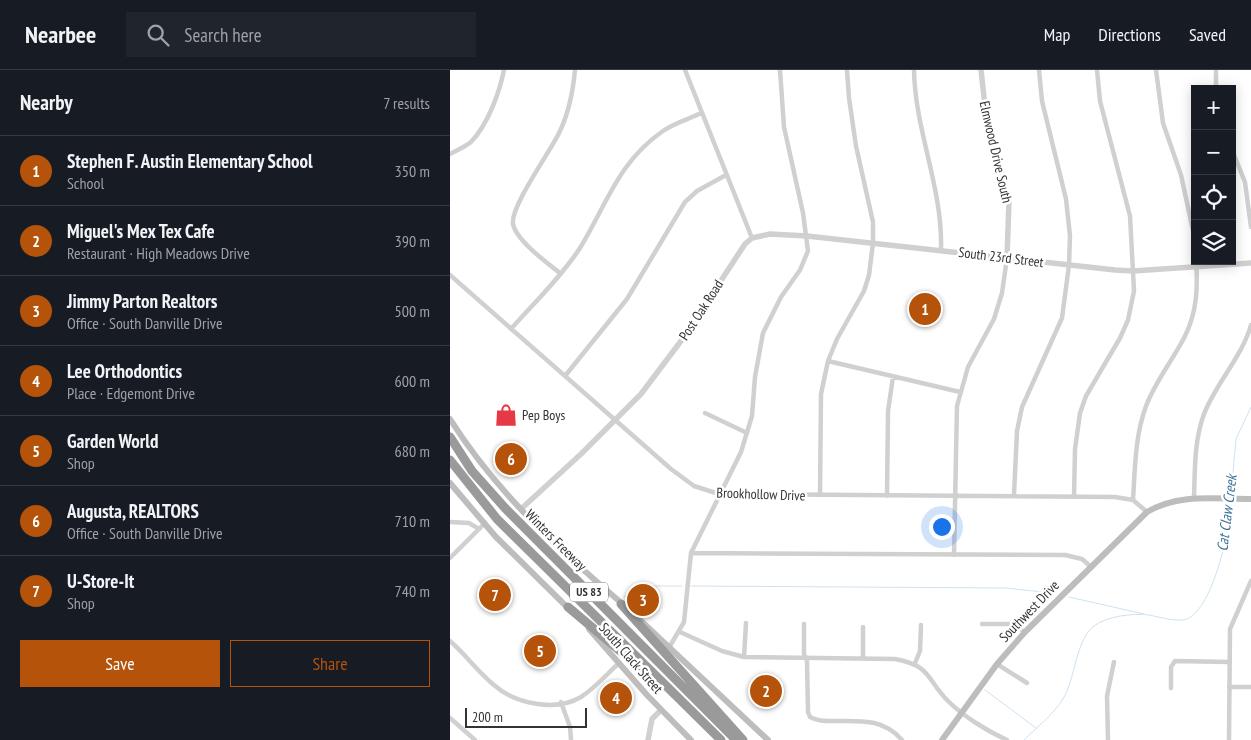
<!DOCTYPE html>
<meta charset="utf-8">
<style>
:root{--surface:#171b24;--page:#20242c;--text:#f1f3f6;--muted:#9ea1a6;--line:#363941;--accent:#b45309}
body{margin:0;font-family:"PT Sans Narrow",sans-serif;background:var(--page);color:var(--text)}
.controls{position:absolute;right:15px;top:15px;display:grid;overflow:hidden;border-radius:0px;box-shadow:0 2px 12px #0003}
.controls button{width:45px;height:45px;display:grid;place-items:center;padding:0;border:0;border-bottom:1px solid var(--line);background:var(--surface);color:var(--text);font:25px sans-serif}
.scale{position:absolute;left:15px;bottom:12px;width:122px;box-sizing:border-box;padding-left:5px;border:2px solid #333;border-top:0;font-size:14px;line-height:18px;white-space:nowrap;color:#333;-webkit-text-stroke:4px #fff;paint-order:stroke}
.you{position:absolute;left:491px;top:456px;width:18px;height:18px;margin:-12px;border:4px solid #fff;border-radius:50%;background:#1a73e8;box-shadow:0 0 0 8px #1a73e833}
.badge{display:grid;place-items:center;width:32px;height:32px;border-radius:50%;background:var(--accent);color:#fff;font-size:16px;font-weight:700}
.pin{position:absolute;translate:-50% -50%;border:2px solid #fff;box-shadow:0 1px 5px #0006}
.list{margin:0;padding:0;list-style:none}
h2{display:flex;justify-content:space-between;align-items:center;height:65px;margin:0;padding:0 20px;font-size:21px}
h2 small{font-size:16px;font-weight:400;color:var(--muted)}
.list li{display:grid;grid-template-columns:32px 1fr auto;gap:15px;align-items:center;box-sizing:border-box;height:70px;padding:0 20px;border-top:1px solid var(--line)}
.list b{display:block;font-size:19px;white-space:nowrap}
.list p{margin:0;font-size:16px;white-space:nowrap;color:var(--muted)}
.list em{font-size:16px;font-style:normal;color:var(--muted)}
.actions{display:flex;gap:10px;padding:15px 20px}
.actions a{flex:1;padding:11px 0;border:1px solid var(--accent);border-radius:0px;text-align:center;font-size:18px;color:var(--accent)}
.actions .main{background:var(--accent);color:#fff}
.icon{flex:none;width:28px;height:28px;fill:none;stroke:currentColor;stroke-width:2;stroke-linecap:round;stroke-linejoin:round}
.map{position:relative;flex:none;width:801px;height:670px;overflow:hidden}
header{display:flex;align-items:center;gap:30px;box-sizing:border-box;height:70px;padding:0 25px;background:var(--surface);border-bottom:1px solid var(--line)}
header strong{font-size:24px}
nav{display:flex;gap:28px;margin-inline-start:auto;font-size:18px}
.search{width:350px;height:45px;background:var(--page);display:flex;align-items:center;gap:12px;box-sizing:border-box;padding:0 18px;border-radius:0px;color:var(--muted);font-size:19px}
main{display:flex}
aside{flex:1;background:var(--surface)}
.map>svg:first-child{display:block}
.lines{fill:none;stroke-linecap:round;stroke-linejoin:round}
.stream{stroke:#cfe2ee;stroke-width:1}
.minor{stroke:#d0d0d0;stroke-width:4.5}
.tertiary{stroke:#d0d0d0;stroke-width:5.5}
.secondary{stroke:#bdbdbd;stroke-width:6}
.motorway{stroke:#9a9a9a;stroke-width:9}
.labels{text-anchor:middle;stroke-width:5;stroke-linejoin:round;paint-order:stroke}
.shield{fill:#fff;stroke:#707070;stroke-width:1}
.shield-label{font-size:12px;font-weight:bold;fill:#333}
.street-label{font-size:14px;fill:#333;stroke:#fff}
.poi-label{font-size:14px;fill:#333;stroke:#fff;text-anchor:start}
.water-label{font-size:15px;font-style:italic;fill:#3f7597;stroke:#fff}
</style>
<header>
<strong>Nearbee</strong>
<div class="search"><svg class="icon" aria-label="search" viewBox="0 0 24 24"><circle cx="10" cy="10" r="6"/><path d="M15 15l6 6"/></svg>Search here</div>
<nav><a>Map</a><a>Directions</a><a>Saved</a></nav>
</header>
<main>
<aside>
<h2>Nearby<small>7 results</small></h2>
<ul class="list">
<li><span class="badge">1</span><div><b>Stephen F. Austin Elementary School</b><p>School</p></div><em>350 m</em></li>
<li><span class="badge">2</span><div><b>Miguel's Mex Tex Cafe</b><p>Restaurant · High Meadows Drive</p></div><em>390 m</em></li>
<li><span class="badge">3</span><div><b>Jimmy Parton Realtors</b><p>Office · South Danville Drive</p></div><em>500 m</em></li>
<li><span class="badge">4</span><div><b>Lee Orthodontics</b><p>Place · Edgemont Drive</p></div><em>600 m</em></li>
<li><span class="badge">5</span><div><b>Garden World</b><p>Shop</p></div><em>680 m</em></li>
<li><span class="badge">6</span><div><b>Augusta, REALTORS</b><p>Office · South Danville Drive</p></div><em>710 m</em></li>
<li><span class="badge">7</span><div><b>U-Store-It</b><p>Shop</p></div><em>740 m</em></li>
</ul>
<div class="actions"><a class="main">Save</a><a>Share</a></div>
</aside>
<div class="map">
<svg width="801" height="670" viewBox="0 0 801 670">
<rect width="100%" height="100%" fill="#fff"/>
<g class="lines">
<path class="stream" d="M781,425L786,369L801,337
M241,516L555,518L602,523
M174,527L191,516H232
M619,527L694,544
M535,620L586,658
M574,670C586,658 604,644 613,629C625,610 626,569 644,556C657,546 683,543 699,545C709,547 722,551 733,550C762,546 781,456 781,432"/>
<path class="minor" d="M235,0L302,168
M464,0C465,61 493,118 491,180
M706,0L713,53L731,105L745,170
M766,0V19
M782,80L795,112L801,157
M0,84C7,80 15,77 21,72C38,54 49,24 54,0
M110,203C97,193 66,170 63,154C60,137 100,82 109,63C119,43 123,21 125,0
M0,205L221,399L244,416L269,424L665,427L683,430L697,442
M61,259C84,233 111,207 130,178C157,134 168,92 213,61C224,53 239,49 251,43
M378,291L510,322
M115,306L177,229L235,132L247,121L276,105
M255,343L297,363
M370,425L371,324L378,291L387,269L414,221L419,205L423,173V152L406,76L399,28L397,0
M564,425L567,361L572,337L612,248L619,195L620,166L616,129L592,31L589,0
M437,426L438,341L443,307
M624,427L625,379L630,343L636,326L670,268L678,250L684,221L680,146L650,31L647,0
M744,428C745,400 744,371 754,344C766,313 792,287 801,255
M683,430C685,398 685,366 696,336C706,310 723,290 735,266C747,242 748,217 746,191
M0,452L19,453L29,459
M241,483L615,485L632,489L640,496
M504,485L507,336L518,297L544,249L552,223L557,188
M0,488L35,453
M354,554V584L357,591L358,642L360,647C367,651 374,651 383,651C410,651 433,648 452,670
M532,554H561L575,562
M230,562L272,581L294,587L445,589C482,596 476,609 498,631C513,646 537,661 557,670
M0,571C16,585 28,602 44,615C65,634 106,642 131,627C145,618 157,604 169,593
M220,576L234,552L241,483L291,382L302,346L305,307L313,263L331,227L350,200L358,181L353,143L334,57L330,0
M294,587L296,553
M413,588V557
M465,593L470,581L471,555
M547,594L577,613
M779,617H801
M721,618V597L725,591L780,592
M111,632L120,657L121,670
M0,648L25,670
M658,670L657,626L664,592
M779,670L780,559L801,511"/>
<path class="tertiary" d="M531,0L535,36L559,131L557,188
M71,439L131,384L191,324L234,267L295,174L302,168L320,164L357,166L665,200L683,201L801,193
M198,670L202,649L211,640"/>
<path class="secondary" d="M0,349C46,422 110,481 175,536
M0,413L46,467L119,539
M190,550L318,670
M139,559L197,625L241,670
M492,670L547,594L575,562L697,442C729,423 765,429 801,429"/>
<path class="motorway" d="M0,367L22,401L55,438L286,670
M0,390L47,449L271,670
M171,534L293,670
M118,537L194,601"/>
</g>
<defs>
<symbol id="shop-bare" viewBox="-9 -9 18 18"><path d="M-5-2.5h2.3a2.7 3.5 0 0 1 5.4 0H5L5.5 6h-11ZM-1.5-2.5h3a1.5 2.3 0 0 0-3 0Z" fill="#e63946" stroke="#fff" stroke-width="2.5" paint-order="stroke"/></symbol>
</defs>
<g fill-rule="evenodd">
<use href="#shop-bare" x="40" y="329" width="32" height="32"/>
</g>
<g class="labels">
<rect class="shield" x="120" y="512.5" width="38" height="19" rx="4"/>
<g class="shield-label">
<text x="139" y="526">US 83</text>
</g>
<g class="street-label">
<text transform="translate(546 82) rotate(77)" y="5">Elmwood Drive South</text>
<text transform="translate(551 187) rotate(7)" y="5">South 23rd Street</text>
<text transform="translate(251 240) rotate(-57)" y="5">Post Oak Road</text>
<text transform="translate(311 424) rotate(2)" y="5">Brookhollow Drive</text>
<text transform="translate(106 470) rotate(45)" y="5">Winters Freeway</text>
<text transform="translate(579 541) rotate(-46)" y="5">Southwest Drive</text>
<text transform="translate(181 588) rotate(49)" y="5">South Clack Street</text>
</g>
<g class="poi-label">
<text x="72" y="350">Pep Boys</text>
</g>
<g class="water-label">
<text transform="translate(777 443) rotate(-83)" y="5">Cat Claw Creek</text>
</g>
</g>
</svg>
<div class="controls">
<button>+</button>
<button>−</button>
<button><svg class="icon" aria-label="locate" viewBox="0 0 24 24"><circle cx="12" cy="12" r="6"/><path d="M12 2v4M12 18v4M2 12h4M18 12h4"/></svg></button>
<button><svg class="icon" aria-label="layers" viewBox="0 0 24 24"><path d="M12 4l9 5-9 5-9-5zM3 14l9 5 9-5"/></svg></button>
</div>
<div class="scale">200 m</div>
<div class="you"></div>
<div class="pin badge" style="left:475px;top:239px">1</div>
<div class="pin badge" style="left:316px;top:621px">2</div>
<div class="pin badge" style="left:193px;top:530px">3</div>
<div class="pin badge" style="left:166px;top:628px">4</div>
<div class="pin badge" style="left:90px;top:581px">5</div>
<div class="pin badge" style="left:61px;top:389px">6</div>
<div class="pin badge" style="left:45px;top:525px">7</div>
</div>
</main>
